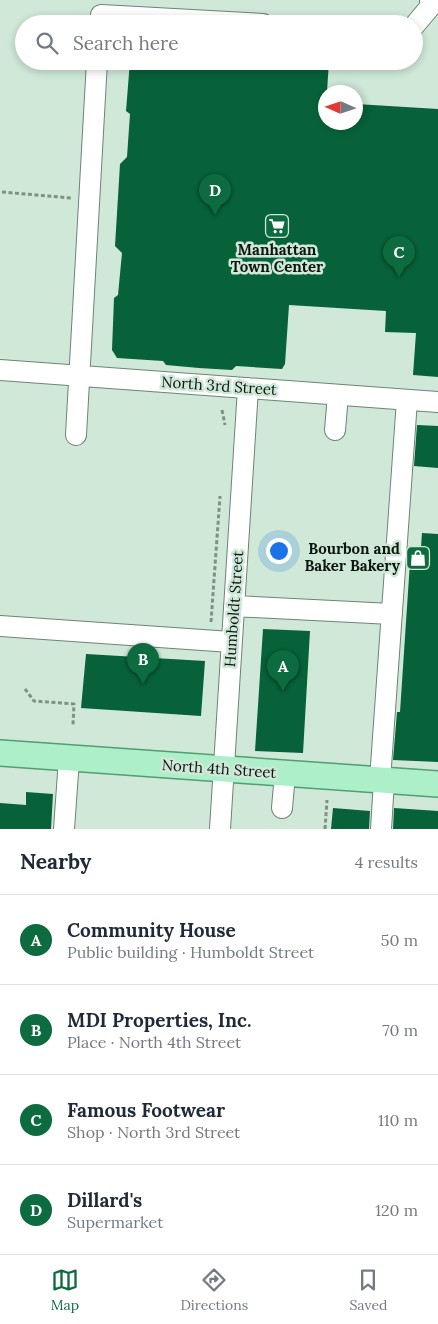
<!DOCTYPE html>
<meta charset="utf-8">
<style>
:root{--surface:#fff;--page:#f6f6f7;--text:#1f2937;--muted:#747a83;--line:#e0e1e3;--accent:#0c6b3f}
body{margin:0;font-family:Lora,serif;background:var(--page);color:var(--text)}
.compass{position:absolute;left:318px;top:85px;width:45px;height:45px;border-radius:50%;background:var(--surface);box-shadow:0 2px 8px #0003;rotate:273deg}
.you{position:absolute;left:278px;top:550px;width:18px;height:18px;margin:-12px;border:4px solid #fff;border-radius:50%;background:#1a73e8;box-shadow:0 0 0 8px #1a73e833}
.badge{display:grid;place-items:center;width:32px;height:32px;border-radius:50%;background:var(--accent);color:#fff;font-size:16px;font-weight:700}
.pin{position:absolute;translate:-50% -41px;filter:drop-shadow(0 1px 2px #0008)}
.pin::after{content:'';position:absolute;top:26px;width:18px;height:15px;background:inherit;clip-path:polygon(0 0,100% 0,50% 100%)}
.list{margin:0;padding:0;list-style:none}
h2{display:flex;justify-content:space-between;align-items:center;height:65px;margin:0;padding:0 20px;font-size:21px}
h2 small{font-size:16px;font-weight:400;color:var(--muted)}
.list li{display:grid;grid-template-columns:32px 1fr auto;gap:15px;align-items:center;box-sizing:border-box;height:90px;padding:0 20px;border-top:1px solid var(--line)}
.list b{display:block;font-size:19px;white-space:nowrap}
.list p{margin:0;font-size:16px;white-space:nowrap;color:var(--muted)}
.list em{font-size:16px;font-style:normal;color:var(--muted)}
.icon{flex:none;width:28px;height:28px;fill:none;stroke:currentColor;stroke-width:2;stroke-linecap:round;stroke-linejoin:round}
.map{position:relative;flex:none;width:438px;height:829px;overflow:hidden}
.search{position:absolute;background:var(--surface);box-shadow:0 2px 8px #0003;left:15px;right:15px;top:15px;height:55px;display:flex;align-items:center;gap:12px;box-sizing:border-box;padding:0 18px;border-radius:28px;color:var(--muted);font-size:19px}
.sheet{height:425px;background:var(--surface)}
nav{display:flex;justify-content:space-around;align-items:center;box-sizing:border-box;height:70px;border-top:1px solid var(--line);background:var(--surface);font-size:14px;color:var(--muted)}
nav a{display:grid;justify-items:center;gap:2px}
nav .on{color:var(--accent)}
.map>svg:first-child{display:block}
.building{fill:#076139}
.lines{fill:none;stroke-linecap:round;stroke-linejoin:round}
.minor-casing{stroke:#6d8475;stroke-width:22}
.major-casing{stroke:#529d71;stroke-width:28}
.path{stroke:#7e9184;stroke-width:3;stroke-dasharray:4 2.5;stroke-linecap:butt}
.minor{stroke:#fff;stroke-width:20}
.major{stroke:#adefc9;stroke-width:25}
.labels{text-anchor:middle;stroke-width:5;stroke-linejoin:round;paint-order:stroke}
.poi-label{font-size:15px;font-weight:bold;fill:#0d1610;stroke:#cfe8d7}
.street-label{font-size:15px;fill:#0d1610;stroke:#cfe8d7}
</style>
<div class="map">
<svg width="438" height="829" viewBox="0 0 438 829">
<rect width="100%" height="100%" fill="#cfe8d7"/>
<path class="building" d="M130,61H234L303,66V61H329L327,92H326V122H356V104L438,109V377L413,375L416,333L385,332L386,311L289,305L285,364L282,369L236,366L232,370L199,368L166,365L163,361L117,358L112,350L114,298L118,295L122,253L115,246L120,164L127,157L130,114L126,111Z
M417,425L438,426V468L414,466Z
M422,533L438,534V762L393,760L397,712H400L411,547H421Z
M263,629L310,631L303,753L255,751Z
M86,654L205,661L201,716L81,708Z
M26,792L53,794L51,829H0V803L26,805Z
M333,808L370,811L369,829H331Z
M394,808L438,811V829H393Z"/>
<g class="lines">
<defs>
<path id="minor" d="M101,15L263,24
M414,26L430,7V0
M0,370L438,402
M335,430L338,395
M76,435L97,61
M234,606L392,614
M0,626L231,642
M380,780L407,400
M282,808L285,774
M64,829L69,759
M220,829L248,388
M381,829L384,781"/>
<path id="major" d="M0,753L438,784"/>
</defs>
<use href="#minor" class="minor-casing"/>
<use href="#major" class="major-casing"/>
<path class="path" d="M2,192L71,198
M222,410L225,425
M211,622L220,496
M25,689L34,701L74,704L73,725
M325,829L327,800"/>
<use href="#minor" class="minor"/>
<use href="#major" class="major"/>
</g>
<defs>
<symbol id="supermarket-square" viewBox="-11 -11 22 22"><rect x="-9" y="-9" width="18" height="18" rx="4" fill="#0c6b3f" stroke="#cfe8d7"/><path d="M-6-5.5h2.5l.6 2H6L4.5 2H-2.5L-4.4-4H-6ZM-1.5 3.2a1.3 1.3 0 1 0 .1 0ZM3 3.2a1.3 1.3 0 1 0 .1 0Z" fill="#fff"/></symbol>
<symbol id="shop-square" viewBox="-11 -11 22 22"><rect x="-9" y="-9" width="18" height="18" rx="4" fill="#0c6b3f" stroke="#cfe8d7"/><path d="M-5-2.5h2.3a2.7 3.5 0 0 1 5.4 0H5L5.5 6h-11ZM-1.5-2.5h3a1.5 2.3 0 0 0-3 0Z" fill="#fff"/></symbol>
</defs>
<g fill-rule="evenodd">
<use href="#supermarket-square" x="263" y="212" width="28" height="28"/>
<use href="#shop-square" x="404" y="544" width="28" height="28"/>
</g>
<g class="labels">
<g class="poi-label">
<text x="277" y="255">Manhattan<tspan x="277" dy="17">Town Center</tspan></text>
<text x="400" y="554" text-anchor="end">Bourbon and<tspan x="400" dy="17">Baker Bakery</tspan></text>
</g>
<g class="street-label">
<text transform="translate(219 386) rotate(4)" y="5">North 3rd Street</text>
<text transform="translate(234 609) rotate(-86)" y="5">Humboldt Street</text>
<text transform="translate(219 769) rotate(4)" y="5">North 4th Street</text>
</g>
</g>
</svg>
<svg class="compass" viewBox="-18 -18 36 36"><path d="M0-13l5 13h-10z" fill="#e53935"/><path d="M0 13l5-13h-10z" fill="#747a83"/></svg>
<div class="you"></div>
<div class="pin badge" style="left:283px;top:691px">A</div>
<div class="pin badge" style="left:143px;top:684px">B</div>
<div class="pin badge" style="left:399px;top:277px">C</div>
<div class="pin badge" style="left:215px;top:215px">D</div>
<div class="search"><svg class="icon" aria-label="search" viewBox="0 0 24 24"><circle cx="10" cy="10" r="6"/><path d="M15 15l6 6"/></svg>Search here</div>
</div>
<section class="sheet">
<h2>Nearby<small>4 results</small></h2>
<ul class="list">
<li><span class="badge">A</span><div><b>Community House</b><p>Public building · Humboldt Street</p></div><em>50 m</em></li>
<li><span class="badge">B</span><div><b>MDI Properties, Inc.</b><p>Place · North 4th Street</p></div><em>70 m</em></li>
<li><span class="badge">C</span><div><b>Famous Footwear</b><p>Shop · North 3rd Street</p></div><em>110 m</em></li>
<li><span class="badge">D</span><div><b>Dillard's</b><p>Supermarket</p></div><em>120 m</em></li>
</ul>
</section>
<nav>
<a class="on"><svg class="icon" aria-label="map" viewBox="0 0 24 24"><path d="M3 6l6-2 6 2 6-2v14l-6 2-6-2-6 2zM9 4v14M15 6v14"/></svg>Map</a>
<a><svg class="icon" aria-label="directions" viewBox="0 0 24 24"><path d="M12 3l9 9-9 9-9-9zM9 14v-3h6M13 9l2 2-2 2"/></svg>Directions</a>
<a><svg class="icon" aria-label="saved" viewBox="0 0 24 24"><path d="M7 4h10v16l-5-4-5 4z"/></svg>Saved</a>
</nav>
